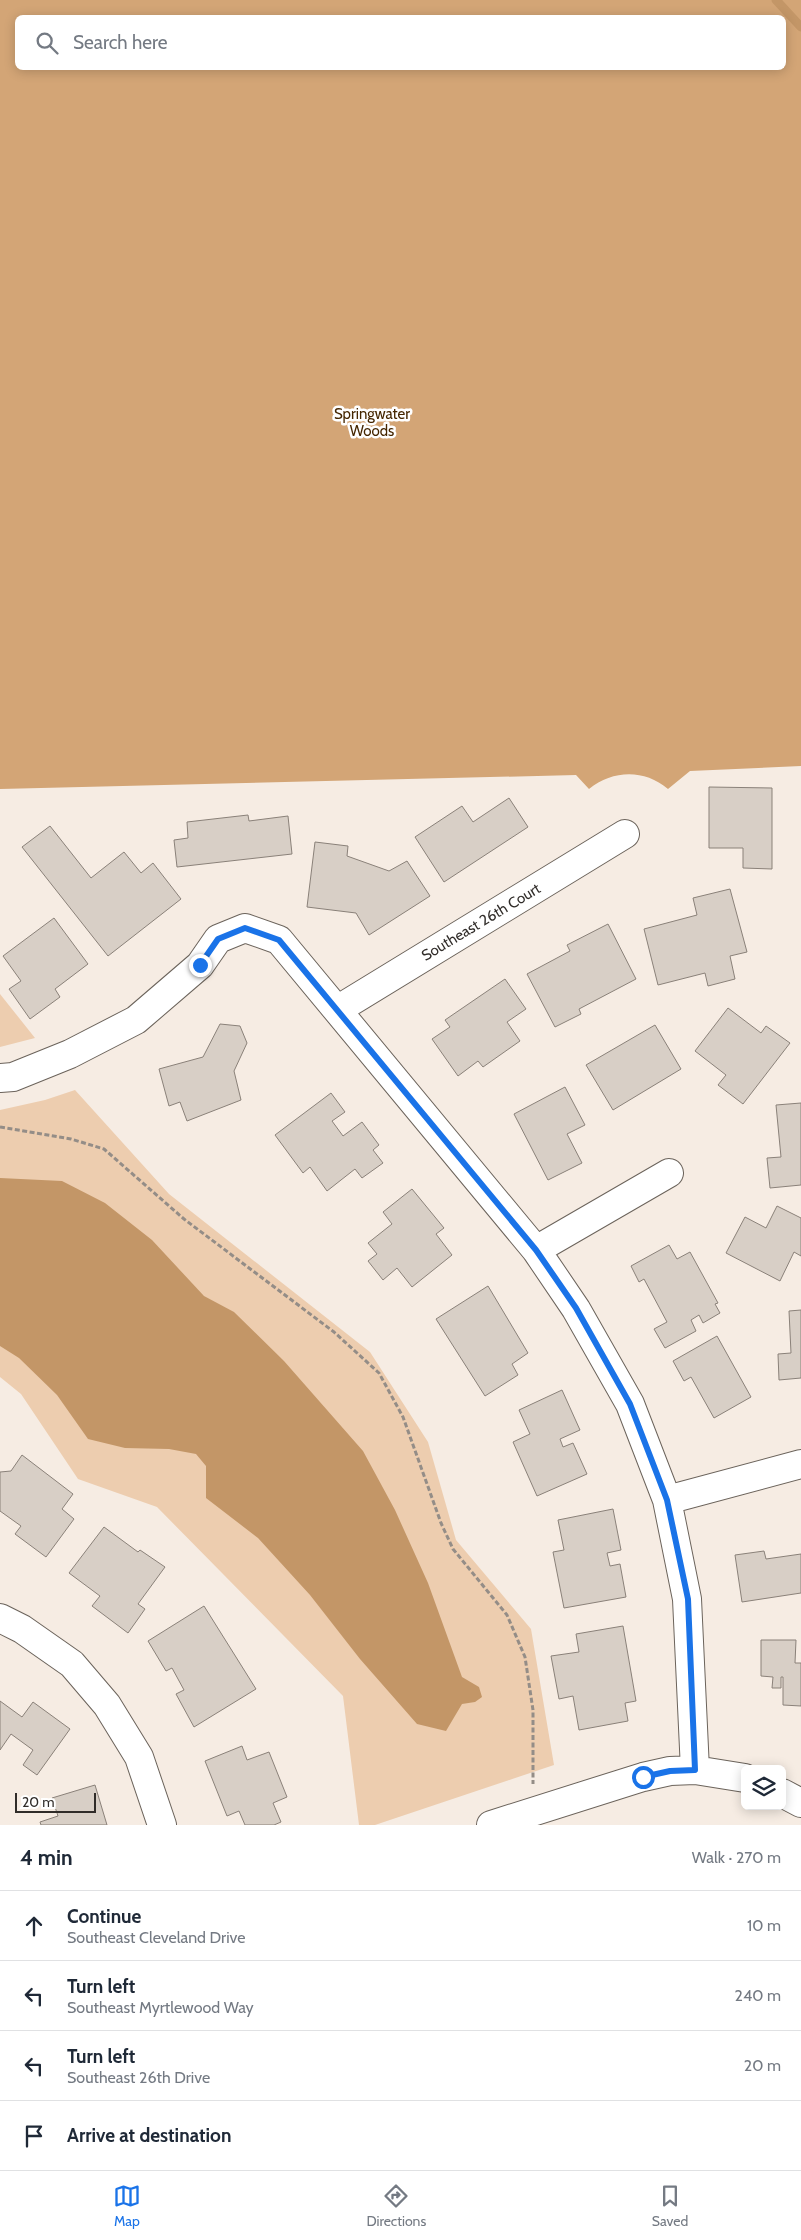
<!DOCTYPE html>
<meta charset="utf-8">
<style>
:root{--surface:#fff;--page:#f2f2f3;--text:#1f2937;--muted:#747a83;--line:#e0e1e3;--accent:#1a73e8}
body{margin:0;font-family:Cabin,sans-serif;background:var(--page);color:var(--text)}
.controls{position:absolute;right:15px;bottom:15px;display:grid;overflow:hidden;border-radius:8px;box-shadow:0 2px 12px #0003}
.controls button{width:45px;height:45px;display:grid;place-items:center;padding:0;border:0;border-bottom:1px solid var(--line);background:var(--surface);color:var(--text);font:25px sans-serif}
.scale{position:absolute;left:15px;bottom:12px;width:81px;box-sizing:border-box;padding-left:5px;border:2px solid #302c29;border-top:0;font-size:14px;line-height:18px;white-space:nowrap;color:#302c29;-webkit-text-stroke:4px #fff;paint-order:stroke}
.stop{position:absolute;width:15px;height:15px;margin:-11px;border:4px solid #1a73e8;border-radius:50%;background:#fff}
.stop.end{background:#1a73e8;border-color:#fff;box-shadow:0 1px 5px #0008}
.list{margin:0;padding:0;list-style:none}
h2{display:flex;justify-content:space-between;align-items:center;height:65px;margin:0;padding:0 20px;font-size:21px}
h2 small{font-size:16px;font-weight:400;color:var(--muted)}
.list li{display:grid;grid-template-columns:32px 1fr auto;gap:15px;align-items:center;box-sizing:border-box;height:70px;padding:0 20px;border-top:1px solid var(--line)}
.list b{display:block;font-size:19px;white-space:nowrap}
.list p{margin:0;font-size:16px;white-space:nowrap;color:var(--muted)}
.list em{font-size:16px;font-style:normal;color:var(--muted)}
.icon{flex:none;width:28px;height:28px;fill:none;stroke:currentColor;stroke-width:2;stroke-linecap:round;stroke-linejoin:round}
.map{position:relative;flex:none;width:801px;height:1825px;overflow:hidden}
.search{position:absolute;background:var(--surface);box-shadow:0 2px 12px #0003;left:15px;right:15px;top:15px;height:55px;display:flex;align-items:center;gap:12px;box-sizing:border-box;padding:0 18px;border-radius:8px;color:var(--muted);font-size:19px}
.sheet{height:345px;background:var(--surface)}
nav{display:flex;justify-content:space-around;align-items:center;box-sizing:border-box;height:70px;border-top:1px solid var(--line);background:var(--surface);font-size:14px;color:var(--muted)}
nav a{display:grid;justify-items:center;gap:2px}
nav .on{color:var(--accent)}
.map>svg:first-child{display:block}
.green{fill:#edcdaf}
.forest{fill:#d3a576;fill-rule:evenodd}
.water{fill:#c39667}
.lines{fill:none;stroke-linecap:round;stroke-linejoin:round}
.stream{stroke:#c39667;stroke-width:9}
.building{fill:#d8cfc6;stroke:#8a8179}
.minor-casing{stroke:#6b635b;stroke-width:30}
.path{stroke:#948d87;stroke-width:3;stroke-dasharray:5 2.5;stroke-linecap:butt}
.minor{stroke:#fff;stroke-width:28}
.route{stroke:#1a73e8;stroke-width:6}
.labels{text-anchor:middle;stroke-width:5;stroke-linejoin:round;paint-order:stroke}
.park-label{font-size:15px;fill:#452600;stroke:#fff}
.street-label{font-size:15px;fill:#302c29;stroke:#fff}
</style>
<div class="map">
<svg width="801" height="1825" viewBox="0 0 801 1825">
<rect width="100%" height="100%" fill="#f6ece3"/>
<path class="green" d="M0,994L35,1038L0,1047Z
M75,1090L169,1194L370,1352L428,1442L456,1540L531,1629L554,1765L375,1825H359L343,1696L157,1507L78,1479L21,1394L0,1377V1110L45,1100Z"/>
<path class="forest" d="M0,0H801V766L690,771L668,789C644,769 613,770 589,789L576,775L0,789ZM18,18H784V68H18Z"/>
<path class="water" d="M0,1178L62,1181L105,1203L152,1240L204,1296L234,1312L284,1361L363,1451L395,1510L428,1583L462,1677L479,1687L482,1697L475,1702L462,1704L446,1731L417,1724L360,1659L310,1595L258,1538L206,1498V1466L196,1454L169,1449L125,1448L88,1439L57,1395L19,1358L0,1346Z"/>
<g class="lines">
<path class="stream" d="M776,0L801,27"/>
</g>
<path class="building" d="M709,787L772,788V869L743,868V848H709Z
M509,798L528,827L444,882L415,837L462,806L473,822Z
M248,815L249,821L288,816L292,854L177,867L174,840L188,838L187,822Z
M50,826L91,878L124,852L141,873L153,863L181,899L108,956L22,847Z
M315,842L348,846L347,856L389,871L407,861L430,896L369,935L356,913L307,907Z
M730,889L747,952L730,956L735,979L708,986L705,973L658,985L644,929L697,915L693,898Z
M54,918L88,964L55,989L60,997L30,1019L9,989L21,981L3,956Z
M608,924L636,979L579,1009L581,1014L555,1027L527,974L570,951L567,945Z
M505,979L526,1009L507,1022L520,1041L483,1067L478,1061L458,1076L432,1039L450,1027L445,1020Z
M728,1008L761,1033L766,1026L790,1043L743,1104L718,1085L726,1075L695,1051Z
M220,1024L240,1026L247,1043L234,1071L241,1100L187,1121L180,1102L169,1106L159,1069L203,1057Z
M655,1025L681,1069L613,1110L586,1065Z
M565,1087L585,1125L567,1134L582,1163L548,1180L514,1114Z
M331,1093L345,1112L332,1121L343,1136L362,1122L379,1145L373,1150L383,1163L362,1178L355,1169L327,1191L310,1167L303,1173L275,1135Z
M801,1103V1185L770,1188L767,1158L781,1157L776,1105Z
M412,1189L444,1228L436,1234L452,1255L412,1287L397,1268L383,1280L368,1261L377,1254L368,1243L392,1224L383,1212Z
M777,1206L801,1218V1256L794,1252L780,1281L726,1253L745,1217L766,1228Z
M669,1245L677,1259L690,1252L718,1303L715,1304L720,1313L703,1323L699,1315L691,1320L696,1331L665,1348L654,1329L667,1322L644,1279L639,1282L631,1266Z
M488,1286L528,1353L512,1364L518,1375L485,1396L436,1319Z
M801,1310V1378L779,1380L778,1354L791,1353L789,1311Z
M717,1336L751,1397L714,1418L691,1377L684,1381L673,1361Z
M562,1390L580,1430L560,1439L563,1447L573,1443L587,1474L537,1496L513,1442L530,1434L519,1410Z
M22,1455L73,1494L62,1509L74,1519L46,1557L15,1534L21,1526L0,1511V1472L11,1471Z
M613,1509L621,1550L607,1553L610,1566L620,1564L626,1597L564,1608L553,1552L564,1550L558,1520Z
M104,1527L138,1552L140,1550L165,1567L138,1604L145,1609L128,1633L92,1606L100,1596L69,1573Z
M764,1551L766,1559L801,1554V1593L742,1602L735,1555Z
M204,1606L256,1689L194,1727L176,1694L184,1690L172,1668L166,1671L148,1641Z
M623,1626L636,1701L625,1703L628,1721L579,1730L573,1696L559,1699L551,1656L579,1652L576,1634Z
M761,1640H796L795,1663H801V1706L783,1705V1677H781V1688H772L773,1677L761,1676Z
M0,1701L22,1717L33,1702L70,1729L37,1775L23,1765L33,1750L11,1734L0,1750Z
M242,1746L247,1760L269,1752L287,1797L273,1803L281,1822L274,1825H245L239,1811L227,1816L205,1761Z
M95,1785L107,1825H41L40,1822L58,1816L52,1798Z"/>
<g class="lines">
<defs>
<path id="minor" d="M337,1010L625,834
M0,1078L13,1077L70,1054L136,1020L200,965L218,939L245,928L279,940L536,1250L576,1309L630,1404L667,1500L687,1599L695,1770
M536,1250L669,1173
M667,1500L801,1464
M0,1618L22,1629L72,1664L107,1705L139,1757L162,1825
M782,1793L801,1803
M491,1825L643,1777L670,1771L695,1770L745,1778"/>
</defs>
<use href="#minor" class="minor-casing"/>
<path class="path" d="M0,1127L71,1139L104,1149L184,1219L334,1332L379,1373L403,1417L441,1523L453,1549L507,1615L525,1657L533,1710V1784"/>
<use href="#minor" class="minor"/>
</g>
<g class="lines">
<path class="route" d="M200,965L218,939L245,928L279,940L536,1250L576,1308L630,1404L667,1500L688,1599L695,1770L670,1771L643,1777"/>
</g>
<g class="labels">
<g class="park-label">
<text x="372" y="419">Springwater<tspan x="372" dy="17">Woods</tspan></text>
</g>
<g class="street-label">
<text transform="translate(481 922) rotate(-31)" y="5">Southeast 26th Court</text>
</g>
</g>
</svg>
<div class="controls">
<button><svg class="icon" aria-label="layers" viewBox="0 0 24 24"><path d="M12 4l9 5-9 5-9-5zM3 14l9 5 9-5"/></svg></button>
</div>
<div class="scale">20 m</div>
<div class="stop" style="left:643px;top:1777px"></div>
<div class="stop end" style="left:200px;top:965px"></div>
<div class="search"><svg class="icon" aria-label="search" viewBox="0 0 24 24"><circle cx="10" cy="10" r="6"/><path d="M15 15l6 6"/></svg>Search here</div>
</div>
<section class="sheet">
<h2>4 min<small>Walk · 270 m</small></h2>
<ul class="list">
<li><svg class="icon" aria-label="ahead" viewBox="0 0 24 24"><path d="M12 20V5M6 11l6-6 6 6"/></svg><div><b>Continue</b><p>Southeast Cleveland Drive</p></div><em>10 m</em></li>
<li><svg class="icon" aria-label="left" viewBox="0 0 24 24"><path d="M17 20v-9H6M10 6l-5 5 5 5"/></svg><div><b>Turn left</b><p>Southeast Myrtlewood Way</p></div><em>240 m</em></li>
<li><svg class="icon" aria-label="left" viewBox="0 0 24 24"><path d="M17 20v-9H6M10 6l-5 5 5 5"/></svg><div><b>Turn left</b><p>Southeast 26th Drive</p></div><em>20 m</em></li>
<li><svg class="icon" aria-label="arrive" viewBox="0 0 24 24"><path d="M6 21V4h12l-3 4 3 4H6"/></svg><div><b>Arrive at destination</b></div></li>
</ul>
</section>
<nav>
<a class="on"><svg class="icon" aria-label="map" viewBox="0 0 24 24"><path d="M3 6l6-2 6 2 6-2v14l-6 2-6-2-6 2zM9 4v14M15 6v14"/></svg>Map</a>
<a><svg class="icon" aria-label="directions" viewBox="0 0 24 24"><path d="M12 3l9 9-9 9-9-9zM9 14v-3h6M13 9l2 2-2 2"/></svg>Directions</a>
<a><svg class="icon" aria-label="saved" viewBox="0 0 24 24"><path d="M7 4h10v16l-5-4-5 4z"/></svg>Saved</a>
</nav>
